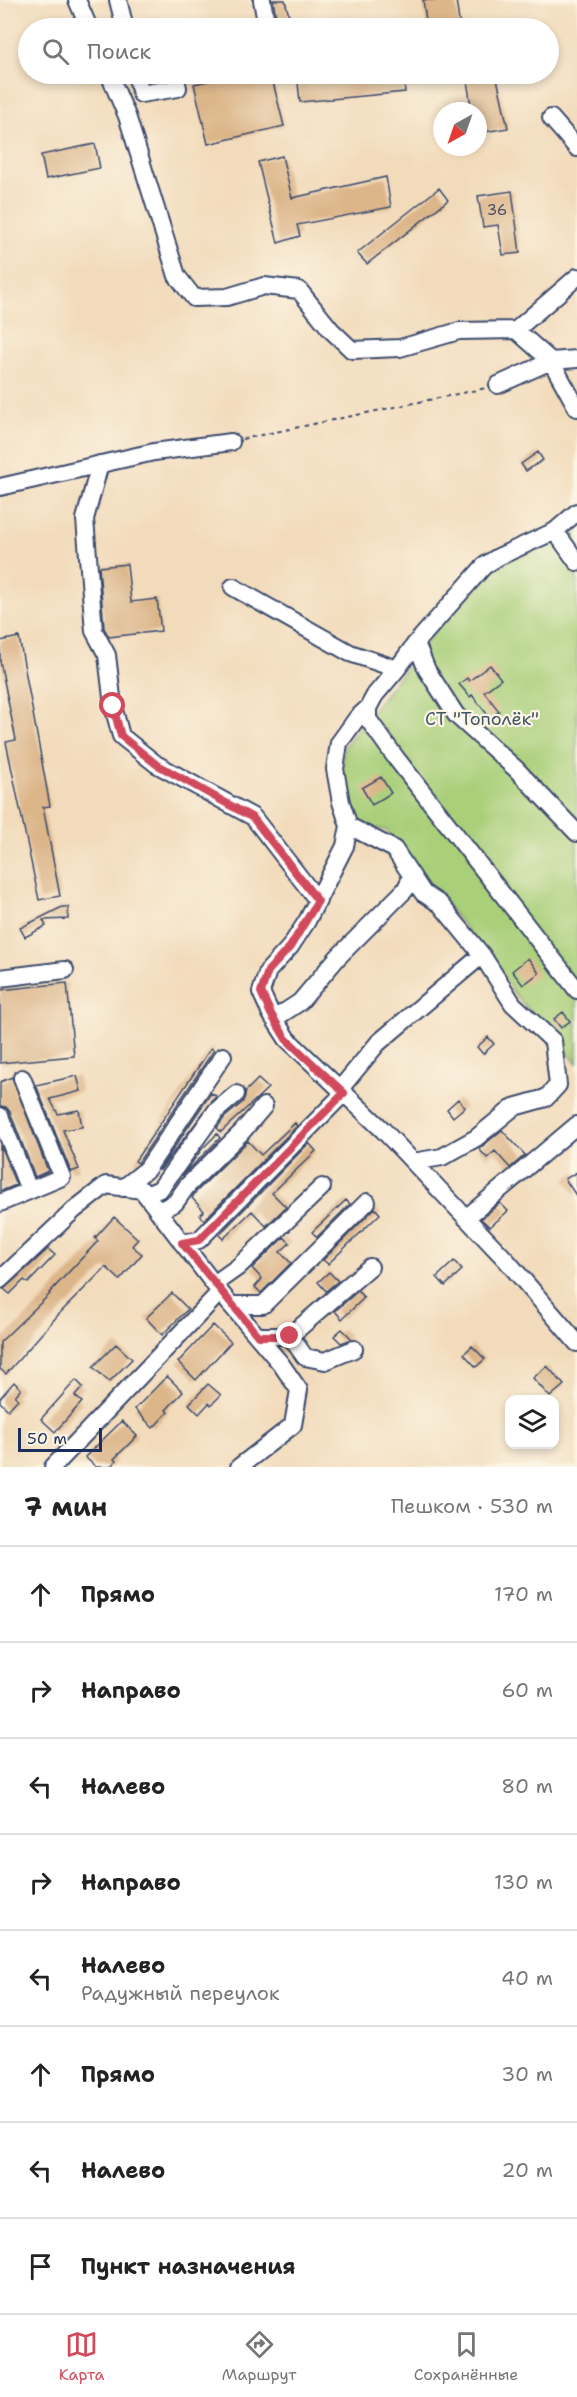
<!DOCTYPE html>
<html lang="ru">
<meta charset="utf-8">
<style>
:root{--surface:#fff;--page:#f2f2f2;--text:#222;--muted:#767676;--line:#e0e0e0;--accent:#d1495b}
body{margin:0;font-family:"Shantell Sans",sans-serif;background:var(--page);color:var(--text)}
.controls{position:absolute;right:18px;bottom:18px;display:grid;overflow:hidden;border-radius:12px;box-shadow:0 3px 9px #0003}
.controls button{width:54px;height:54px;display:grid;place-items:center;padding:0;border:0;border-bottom:2px solid var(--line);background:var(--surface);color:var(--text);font:30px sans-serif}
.compass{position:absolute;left:433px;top:102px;width:54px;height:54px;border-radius:50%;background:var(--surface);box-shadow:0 3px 9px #0003;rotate:220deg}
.scale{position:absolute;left:18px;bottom:15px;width:84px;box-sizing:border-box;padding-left:6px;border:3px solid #1b2f5e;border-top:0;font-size:16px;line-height:21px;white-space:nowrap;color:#1b2f5e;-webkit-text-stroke:4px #fcf5e5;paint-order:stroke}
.stop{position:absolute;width:18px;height:18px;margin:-14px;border:4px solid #d1495b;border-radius:50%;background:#fff}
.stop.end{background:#d1495b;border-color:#fff;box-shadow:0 2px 6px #0008}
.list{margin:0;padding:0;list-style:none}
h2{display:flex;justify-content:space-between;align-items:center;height:78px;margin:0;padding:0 24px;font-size:26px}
h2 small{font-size:20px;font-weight:400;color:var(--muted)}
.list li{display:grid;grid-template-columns:39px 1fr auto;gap:18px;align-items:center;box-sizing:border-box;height:96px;padding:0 24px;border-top:2px solid var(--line)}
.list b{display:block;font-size:22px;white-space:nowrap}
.list p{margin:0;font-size:20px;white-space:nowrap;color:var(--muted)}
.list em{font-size:20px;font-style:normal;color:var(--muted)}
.icon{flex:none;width:33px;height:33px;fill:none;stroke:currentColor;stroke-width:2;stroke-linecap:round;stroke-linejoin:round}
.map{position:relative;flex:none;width:577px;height:1467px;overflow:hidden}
.search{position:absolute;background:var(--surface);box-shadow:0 3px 9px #0003;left:18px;right:18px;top:18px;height:66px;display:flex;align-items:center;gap:15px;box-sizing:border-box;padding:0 21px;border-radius:33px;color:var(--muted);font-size:22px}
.sheet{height:846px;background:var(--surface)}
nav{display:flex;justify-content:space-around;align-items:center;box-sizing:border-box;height:84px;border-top:2px solid var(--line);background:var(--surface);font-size:16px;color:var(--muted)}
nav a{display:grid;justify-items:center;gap:3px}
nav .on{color:var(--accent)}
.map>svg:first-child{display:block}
.green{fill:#a9cf79;stroke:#627f6c;stroke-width:1.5}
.building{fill:#dcb589}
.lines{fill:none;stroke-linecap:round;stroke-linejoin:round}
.minor-casing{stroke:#3b496c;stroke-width:20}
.path{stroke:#3b496c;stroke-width:2;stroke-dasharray:4.5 4.5;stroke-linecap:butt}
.minor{stroke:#fff;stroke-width:16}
.route{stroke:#d1495b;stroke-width:8}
.labels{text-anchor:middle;stroke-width:4.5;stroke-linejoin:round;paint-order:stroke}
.number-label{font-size:15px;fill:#4b5069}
.park-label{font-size:18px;fill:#3e5765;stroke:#fcf5e5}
</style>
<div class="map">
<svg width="577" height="1467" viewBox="0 0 577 1467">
<rect width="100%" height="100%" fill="#fcf5e5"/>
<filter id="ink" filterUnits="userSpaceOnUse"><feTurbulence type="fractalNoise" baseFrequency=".0167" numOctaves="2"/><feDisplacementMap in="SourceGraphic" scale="12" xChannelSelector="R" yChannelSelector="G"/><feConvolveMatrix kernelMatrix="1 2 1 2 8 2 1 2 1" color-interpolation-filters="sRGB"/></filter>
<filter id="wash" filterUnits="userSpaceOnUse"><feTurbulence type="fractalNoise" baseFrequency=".008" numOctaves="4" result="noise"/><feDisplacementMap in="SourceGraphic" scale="24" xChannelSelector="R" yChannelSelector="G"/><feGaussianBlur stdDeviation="1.35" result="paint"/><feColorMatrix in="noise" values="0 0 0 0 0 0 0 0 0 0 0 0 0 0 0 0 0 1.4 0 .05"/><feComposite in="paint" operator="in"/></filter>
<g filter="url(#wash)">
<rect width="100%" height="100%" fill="#f2dbbb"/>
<path class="green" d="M577,518V1063L517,997L482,949L386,830L364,827L352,817L341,777L344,747L477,577Z"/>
<g id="blocks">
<path class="building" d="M273,0H285L291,24L278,27Z
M423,0H456L460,28H427Z
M240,74H271L284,126L208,144L194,84Z
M297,74H403L405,92L300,102Z
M472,74H496L508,128L478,133V111H472L466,75Z
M95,144L100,168L46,179L41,155Z
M282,156L292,198L386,177L391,207L297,225L300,236L278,243L258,162Z
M439,188L448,200L367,264L357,253Z
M512,191L520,253L503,255L498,225L483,227L478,196Z
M538,452L543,460L526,471L521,464Z
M127,564L131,602L157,599L161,631L109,637L104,628L99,567Z
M19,637L50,806L43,807L60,896L39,900L6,742L16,740L0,661V641Z
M490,665L501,679L484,692L499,711L490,718L472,695L470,697L459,684L467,678L469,681Z
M381,777L391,793L372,805L362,788Z
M62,907H68V919L43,920L46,926L25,937L20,928Z
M528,958L539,973L523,985L512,971Z
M67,983L74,1056L0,1063V990Z
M563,1012L570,1021L561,1028L554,1019Z
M488,1037L494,1044L483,1054L477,1047Z
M211,1048L214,1050L138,1163L135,1161Z
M77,1076L81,1091L50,1099L58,1114L79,1110L82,1127L63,1130L79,1169L71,1172L36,1085Z
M12,1077L48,1171L35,1177L10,1112L6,1107L0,1106V1082Z
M258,1079L268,1088L221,1132L217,1128L224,1118L243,1102L246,1091Z
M211,1093L216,1096L160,1170H159Z
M458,1099L465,1107L453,1117L447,1109Z
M295,1123L297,1126L204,1220L200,1215L204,1211L192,1198L195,1193L248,1141L261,1155Z
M502,1130L525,1155L510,1168L495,1151L487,1158L479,1149Z
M217,1134L220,1138L182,1176L202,1149Z
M309,1143L316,1151L272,1193L286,1207L266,1226L252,1211L223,1239L219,1235Z
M0,1145L16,1185L1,1191L0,1189Z
M577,1172V1197L565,1179Z
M346,1200L350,1204L317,1237L312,1232Z
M500,1203L508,1211L490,1227L481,1219Z
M375,1208L380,1214L328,1264L323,1260Z
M114,1217L138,1239L132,1246L142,1254L120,1280L106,1267L59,1314L6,1374L0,1369V1342L50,1294L49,1293L98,1241L95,1238Z
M284,1237L290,1243L280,1252L291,1263L261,1293L255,1287L262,1279L252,1268Z
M48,1249L55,1255L28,1283L24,1280L10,1294L4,1289Z
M454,1261L462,1270L445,1286L437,1277Z
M329,1272L338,1281L326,1291L318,1282Z
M358,1291L364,1298L342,1319L335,1311Z
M172,1293L188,1309L162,1335L146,1318Z
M213,1325L231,1342L196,1380L178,1362Z
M342,1329L352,1339L341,1343L334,1336Z
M116,1344L132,1359L109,1382L93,1367Z
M472,1346L485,1359L476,1367L464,1354Z
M547,1366L564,1385L550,1397L533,1378Z
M167,1376L183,1392L166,1410L168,1412L153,1428L135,1409Z
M76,1380L83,1387L75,1396L82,1402L55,1432L41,1419Z
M14,1382L21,1389L15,1396L18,1399L8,1410L0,1402V1398Z
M208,1384L221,1395L211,1405L209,1403L199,1414L189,1404Z
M122,1421L137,1436L114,1459L116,1461L110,1467H96L85,1457Z"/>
</g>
</g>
<g filter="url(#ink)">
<use href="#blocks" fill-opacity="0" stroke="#3b496c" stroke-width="1.5"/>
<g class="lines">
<defs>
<path id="minor" d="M77,0L89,28
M118,0L125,28
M262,0L267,28
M109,74L127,116L177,276L194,298L227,297L264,286L299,290L331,330L352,350L400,348L459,331L516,330L551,361L577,359
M136,74L141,94L178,88L175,74
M551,118L577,148
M516,330L577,277
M498,385L551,361L577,408
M100,464L85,519L94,631L107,655L113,706L121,736L156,764L253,817L318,901
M0,487L154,452L231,442
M577,512L555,531L498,557L484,566L416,643L397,669L375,695L368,708L357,718L339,743L335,769L341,802L349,826L345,846L307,921L290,947L268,971L261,992L271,1014L287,1039L383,1130L507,1261L577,1343
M555,531L577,562
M233,587L350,653L397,669
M416,643L427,670L456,715L516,769L577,833
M368,708V719L396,758L577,990
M349,826L394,849L423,893L440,904L482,955L513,1004L553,1041L558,1085L546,1098L514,1107L476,1138L442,1157L413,1162
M0,978L65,970
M274,1019L300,1002L338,957L405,890L411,878
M340,1089L378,1043L482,955
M0,1116L29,1190
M123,1188L147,1169L223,1056
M146,1195L160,1189L216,1111L236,1094
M0,1203L62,1177L22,1078
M158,1211L175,1203L187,1186L241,1133L264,1106
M466,1218L577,1125
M182,1243L199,1240L344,1093
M0,1280L74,1210L106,1185L142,1190L220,1292L281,1364L299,1390L293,1425L239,1467
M214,1284L238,1267L322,1187
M231,1305H263L367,1202
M258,1336H290L305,1357L325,1361L354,1349
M290,1336L370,1267
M53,1467L220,1292"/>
</defs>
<use href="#minor" class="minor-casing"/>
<path class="path" d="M242,439L486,388"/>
<use href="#minor" class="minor"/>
</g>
</g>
<g class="lines" filter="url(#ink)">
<path class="route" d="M113,706L121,736L156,764L253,818L318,901L290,947L268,971L261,992L271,1014L286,1039L344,1093L199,1240L182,1243L258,1336H290"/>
</g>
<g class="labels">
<g class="number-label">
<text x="497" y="215">36</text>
</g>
<g class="park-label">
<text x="482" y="725">СТ "Тополёк"</text>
</g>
</g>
</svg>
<div class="controls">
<button><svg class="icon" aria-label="layers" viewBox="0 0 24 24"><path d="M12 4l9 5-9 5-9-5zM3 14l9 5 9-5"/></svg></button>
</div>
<svg class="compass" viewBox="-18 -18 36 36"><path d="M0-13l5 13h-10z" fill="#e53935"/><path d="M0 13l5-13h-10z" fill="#767676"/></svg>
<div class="scale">50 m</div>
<div class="stop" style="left:113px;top:706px"></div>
<div class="stop end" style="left:290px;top:1336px"></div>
<div class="search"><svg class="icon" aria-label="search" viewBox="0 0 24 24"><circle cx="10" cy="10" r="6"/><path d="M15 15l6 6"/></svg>Поиск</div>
</div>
<section class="sheet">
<h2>7 мин<small>Пешком · 530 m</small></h2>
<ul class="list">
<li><svg class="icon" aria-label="ahead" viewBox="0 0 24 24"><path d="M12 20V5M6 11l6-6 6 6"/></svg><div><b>Прямо</b></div><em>170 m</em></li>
<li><svg class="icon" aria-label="right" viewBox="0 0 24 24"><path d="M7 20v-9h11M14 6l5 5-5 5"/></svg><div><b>Направо</b></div><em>60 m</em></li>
<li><svg class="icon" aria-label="left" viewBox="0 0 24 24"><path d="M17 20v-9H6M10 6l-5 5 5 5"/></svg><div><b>Налево</b></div><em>80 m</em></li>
<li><svg class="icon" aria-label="right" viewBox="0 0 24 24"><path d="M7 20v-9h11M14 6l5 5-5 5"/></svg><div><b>Направо</b></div><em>130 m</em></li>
<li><svg class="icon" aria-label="left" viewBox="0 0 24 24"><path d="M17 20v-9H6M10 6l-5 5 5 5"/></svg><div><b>Налево</b><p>Радужный переулок</p></div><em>40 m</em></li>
<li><svg class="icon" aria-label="ahead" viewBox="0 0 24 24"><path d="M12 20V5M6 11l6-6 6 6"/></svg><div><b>Прямо</b></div><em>30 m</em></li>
<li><svg class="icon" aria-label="left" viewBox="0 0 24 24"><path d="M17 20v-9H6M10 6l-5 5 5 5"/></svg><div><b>Налево</b></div><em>20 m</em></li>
<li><svg class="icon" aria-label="arrive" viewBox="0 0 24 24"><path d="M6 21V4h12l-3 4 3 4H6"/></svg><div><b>Пункт назначения</b></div></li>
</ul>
</section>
<nav>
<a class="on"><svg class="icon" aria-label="map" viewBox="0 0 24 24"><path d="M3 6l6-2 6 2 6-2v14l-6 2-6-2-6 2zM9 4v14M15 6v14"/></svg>Карта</a>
<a><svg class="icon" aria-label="directions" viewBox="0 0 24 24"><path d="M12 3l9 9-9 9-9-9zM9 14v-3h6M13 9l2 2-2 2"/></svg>Маршрут</a>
<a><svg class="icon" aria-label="saved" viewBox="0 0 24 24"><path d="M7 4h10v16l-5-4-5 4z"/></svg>Сохранённые</a>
</nav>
